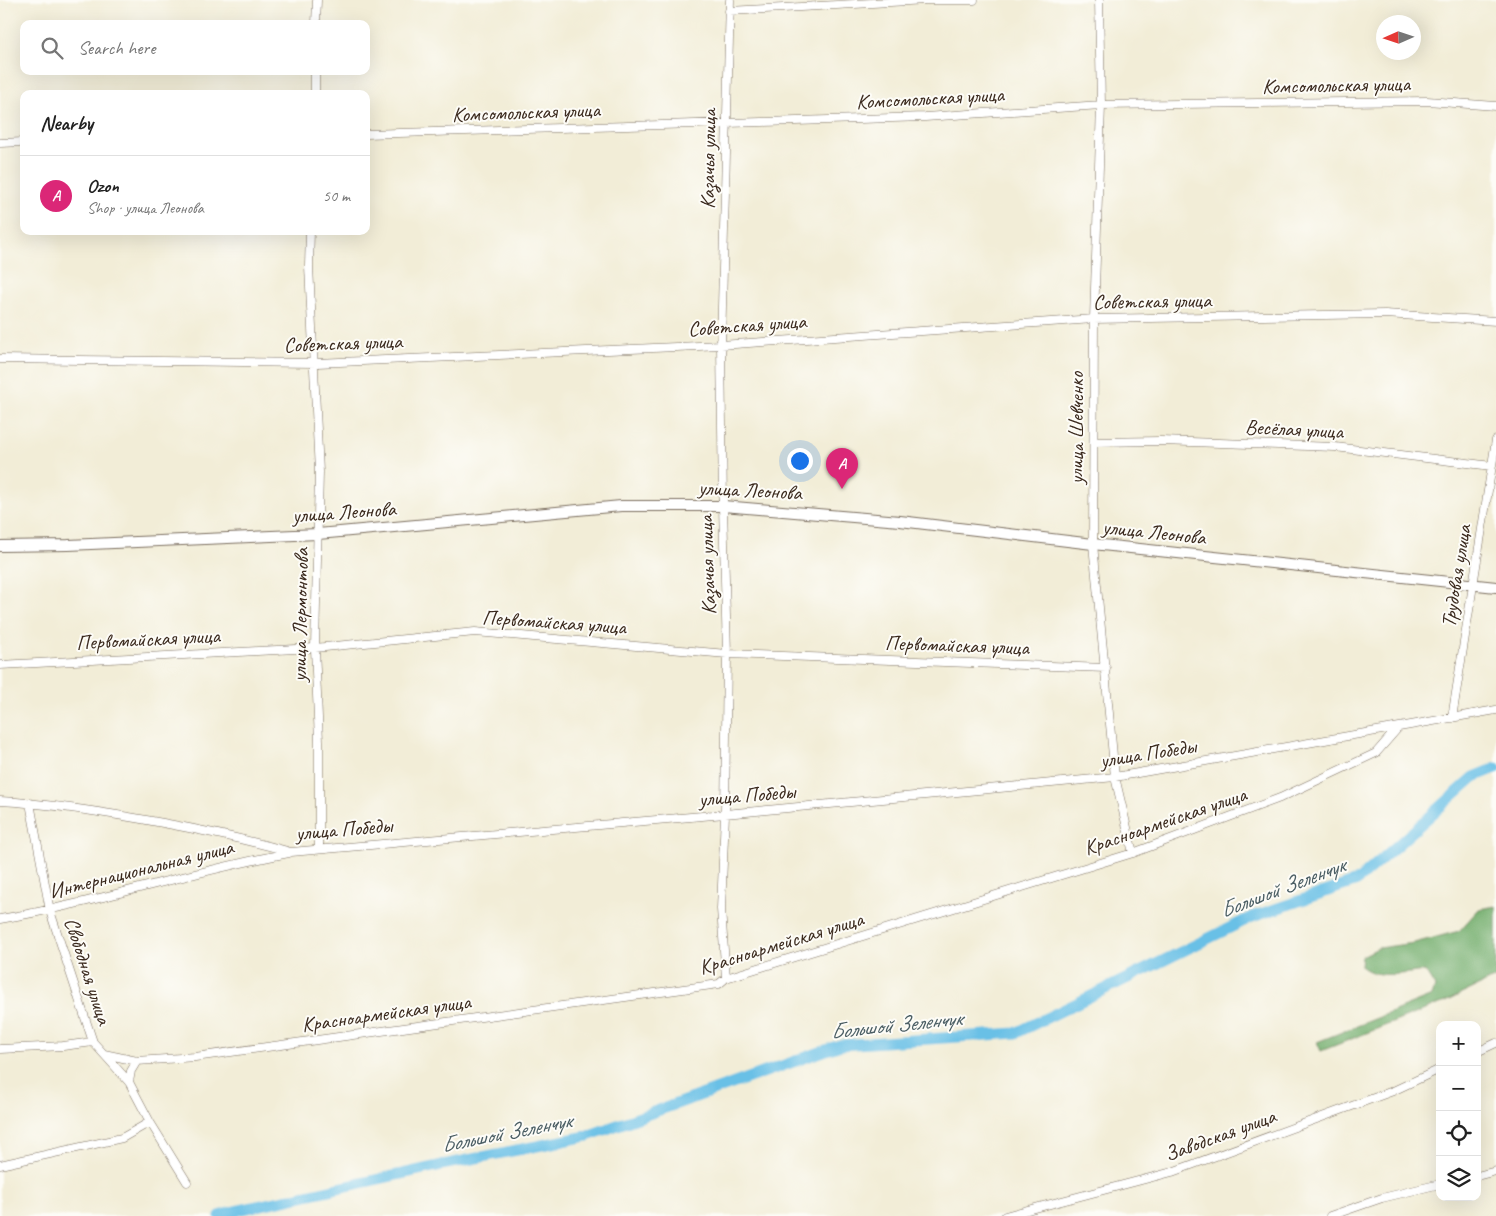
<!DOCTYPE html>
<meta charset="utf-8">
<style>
:root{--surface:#fff;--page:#f2f2f2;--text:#222;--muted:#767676;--line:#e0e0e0;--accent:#db2777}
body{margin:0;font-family:Caveat,sans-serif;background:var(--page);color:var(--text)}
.controls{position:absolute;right:15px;bottom:15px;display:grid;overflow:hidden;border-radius:10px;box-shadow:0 5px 20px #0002}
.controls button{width:45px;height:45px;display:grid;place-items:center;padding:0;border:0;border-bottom:1px solid var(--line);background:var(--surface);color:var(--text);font:25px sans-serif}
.compass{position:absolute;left:1376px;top:15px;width:45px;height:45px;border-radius:50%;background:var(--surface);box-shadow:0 5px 20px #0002;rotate:267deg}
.you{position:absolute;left:799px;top:460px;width:18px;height:18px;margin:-12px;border:4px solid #fff;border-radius:50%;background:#1a73e8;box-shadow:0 0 0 8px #1a73e833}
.badge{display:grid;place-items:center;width:32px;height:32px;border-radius:50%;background:var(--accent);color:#fff;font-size:16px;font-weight:700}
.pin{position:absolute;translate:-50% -41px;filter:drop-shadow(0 1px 2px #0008)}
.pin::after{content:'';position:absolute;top:26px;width:18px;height:15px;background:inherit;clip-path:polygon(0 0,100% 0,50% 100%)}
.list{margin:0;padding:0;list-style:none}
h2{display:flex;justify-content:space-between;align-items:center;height:65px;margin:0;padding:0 20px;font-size:21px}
h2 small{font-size:16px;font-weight:400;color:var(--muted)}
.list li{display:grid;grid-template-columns:32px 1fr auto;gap:15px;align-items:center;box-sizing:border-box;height:80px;padding:0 20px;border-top:1px solid var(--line)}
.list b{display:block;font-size:19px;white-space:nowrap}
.list p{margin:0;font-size:16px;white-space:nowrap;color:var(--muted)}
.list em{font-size:16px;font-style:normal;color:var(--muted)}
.icon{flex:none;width:28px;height:28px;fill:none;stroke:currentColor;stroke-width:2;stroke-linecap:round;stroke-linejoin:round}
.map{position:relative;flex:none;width:1496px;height:1216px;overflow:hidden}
.search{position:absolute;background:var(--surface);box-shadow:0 5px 20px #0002;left:20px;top:20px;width:350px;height:55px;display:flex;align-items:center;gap:12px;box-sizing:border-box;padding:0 18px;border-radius:10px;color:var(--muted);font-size:19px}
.panel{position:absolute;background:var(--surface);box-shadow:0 5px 20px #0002;left:20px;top:90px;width:350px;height:145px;border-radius:10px}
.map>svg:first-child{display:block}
.forest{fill:#74af6e;stroke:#586c46}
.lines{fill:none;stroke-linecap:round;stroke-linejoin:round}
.river{stroke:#69c0e6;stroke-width:11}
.minor-casing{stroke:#7b6e5f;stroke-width:9}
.major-casing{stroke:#7b6e5f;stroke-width:12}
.minor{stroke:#fff;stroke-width:8}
.major{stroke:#fff;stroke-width:10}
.labels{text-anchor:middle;stroke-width:4;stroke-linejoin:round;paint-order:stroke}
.street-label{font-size:21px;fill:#3b2a1e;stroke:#fdfcf7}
.water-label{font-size:22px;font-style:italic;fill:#4b5e64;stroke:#fdfcf7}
</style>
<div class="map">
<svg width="1496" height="1216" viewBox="0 0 1496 1216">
<rect width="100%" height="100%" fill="#fdfcf7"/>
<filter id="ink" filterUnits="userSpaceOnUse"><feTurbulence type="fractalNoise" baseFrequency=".02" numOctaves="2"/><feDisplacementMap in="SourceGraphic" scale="10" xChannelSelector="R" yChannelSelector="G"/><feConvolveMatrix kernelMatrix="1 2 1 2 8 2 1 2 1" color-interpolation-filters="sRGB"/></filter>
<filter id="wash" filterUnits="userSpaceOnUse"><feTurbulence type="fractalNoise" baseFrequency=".0096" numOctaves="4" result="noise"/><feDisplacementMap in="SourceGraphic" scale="20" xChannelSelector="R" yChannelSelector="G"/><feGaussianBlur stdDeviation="1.12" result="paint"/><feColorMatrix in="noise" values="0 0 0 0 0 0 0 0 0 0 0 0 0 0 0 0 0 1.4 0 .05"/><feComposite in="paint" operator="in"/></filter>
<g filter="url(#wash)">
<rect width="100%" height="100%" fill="#f2edd7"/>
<path class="forest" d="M1496,906V978L1480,985L1445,1002L1321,1051L1317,1042L1432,996L1435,987L1425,971C1405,973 1377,980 1361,966L1362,956L1378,948L1414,943L1459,931L1479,909Z"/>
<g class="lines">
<path class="river" d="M220,1216L239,1210L442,1165L587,1136L840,1045L1016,1033L1252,917L1357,881L1474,777L1496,768"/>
</g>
</g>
<g filter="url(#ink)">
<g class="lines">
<defs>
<path id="minor" d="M1099,0L1101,105L1094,319L1093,544L1115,777L1133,853
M729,11L926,0H974
M316,24L317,0
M315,94V71
M366,134L925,117L1101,105L1427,101L1496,106
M0,143L24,142
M310,231L309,266L319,472L315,648L319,741V849
M0,359L317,363L721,345L1094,319L1385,314L1496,321
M1094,442L1161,441L1335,447L1492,466
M0,665L315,648L475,632L727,654L1106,668
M1452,718L1496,440
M0,801C55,804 109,813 163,823C206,831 248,840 291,852L725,814L1115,777L1496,710
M30,803L50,911L93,1042L129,1082L150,1122L187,1182
M0,919C97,903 192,871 289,853
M726,978L721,909L725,814L727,654L723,506L721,345L730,0
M0,1049L63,1046L93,1042
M1477,1052L1496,1043
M104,1054L137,1061L195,1057L719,984L726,978L1133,853L1280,798L1376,753L1397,729
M129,1082L131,1071L137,1061
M0,1165L122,1138L150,1122
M1477,1176L1496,1171
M1005,1216L1172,1172L1393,1091L1440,1069
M1330,1216L1382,1198L1440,1184"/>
<path id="major" d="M0,546L68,545L318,534L621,506H723L900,521L1093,544L1496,587"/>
</defs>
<use href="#minor" class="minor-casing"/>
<use href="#major" class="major-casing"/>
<use href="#minor" class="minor"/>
<use href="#major" class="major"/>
</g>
</g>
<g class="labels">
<g class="street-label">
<text transform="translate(1336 85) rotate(-1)" y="7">Комсомольская улица</text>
<text transform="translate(930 98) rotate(-3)" y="7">Комсомольская улица</text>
<text transform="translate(526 112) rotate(-2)" y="7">Комсомольская улица</text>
<text transform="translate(708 159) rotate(-89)" y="7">Казачья улица</text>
<text transform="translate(1152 301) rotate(-1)" y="7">Советская улица</text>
<text transform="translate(747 325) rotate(-4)" y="7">Советская улица</text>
<text transform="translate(343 343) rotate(-2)" y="7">Советская улица</text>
<text transform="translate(1076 428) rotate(-90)" y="7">улица Шевченко</text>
<text transform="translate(1294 429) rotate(3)" y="7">Весёлая улица</text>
<text transform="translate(750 490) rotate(3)" y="7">улица Леонова</text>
<text transform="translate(344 512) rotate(-4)" y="7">улица Леонова</text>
<text transform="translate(1154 532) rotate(6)" y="7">улица Леонова</text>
<text transform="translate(707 565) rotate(-92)" y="7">Казачья улица</text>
<text transform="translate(1456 576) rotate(-81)" y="7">Трудовая улица</text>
<text transform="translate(300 615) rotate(-89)" y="7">улица Лермонтова</text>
<text transform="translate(554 622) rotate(4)" y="7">Первомайская улица</text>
<text transform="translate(148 639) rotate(-3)" y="7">Первомайская улица</text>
<text transform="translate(957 645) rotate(2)" y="7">Первомайская улица</text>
<text transform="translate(1148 753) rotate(-9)" y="7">улица Победы</text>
<text transform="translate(747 795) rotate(-5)" y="7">улица Победы</text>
<text transform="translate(1165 821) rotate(-19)" y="7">Красноармейская улица</text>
<text transform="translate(344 829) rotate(-5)" y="7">улица Победы</text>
<text transform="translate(141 869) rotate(-14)" y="7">Интернациональная улица</text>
<text transform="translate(781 943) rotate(-17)" y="7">Красноармейская улица</text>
<text transform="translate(88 971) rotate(72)" y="7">Свободная улица</text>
<text transform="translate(386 1013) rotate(-8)" y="7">Красноармейская улица</text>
<text transform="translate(1220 1135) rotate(-20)" y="7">Заводская улица</text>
</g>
<g class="water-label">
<text transform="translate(1282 887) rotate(-21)" y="8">Большой Зеленчук</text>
<text transform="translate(896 1024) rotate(-6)" y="8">Большой Зеленчук</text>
<text transform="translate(506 1132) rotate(-11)" y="8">Большой Зеленчук</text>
</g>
</g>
</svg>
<div class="controls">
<button>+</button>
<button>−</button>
<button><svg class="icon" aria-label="locate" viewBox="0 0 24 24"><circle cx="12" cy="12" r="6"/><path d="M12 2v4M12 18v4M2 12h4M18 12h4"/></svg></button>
<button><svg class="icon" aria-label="layers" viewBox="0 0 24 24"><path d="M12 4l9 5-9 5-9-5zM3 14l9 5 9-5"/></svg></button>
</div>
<svg class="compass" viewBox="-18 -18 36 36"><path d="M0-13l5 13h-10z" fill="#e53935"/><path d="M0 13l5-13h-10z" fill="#767676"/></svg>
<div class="you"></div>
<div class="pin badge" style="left:842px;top:489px">A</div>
<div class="search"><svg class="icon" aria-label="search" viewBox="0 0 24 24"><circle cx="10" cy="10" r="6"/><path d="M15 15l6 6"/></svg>Search here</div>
<section class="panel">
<h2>Nearby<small></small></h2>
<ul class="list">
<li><span class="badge">A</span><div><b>Ozon</b><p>Shop · улица Леонова</p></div><em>50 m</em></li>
</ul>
</section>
</div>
